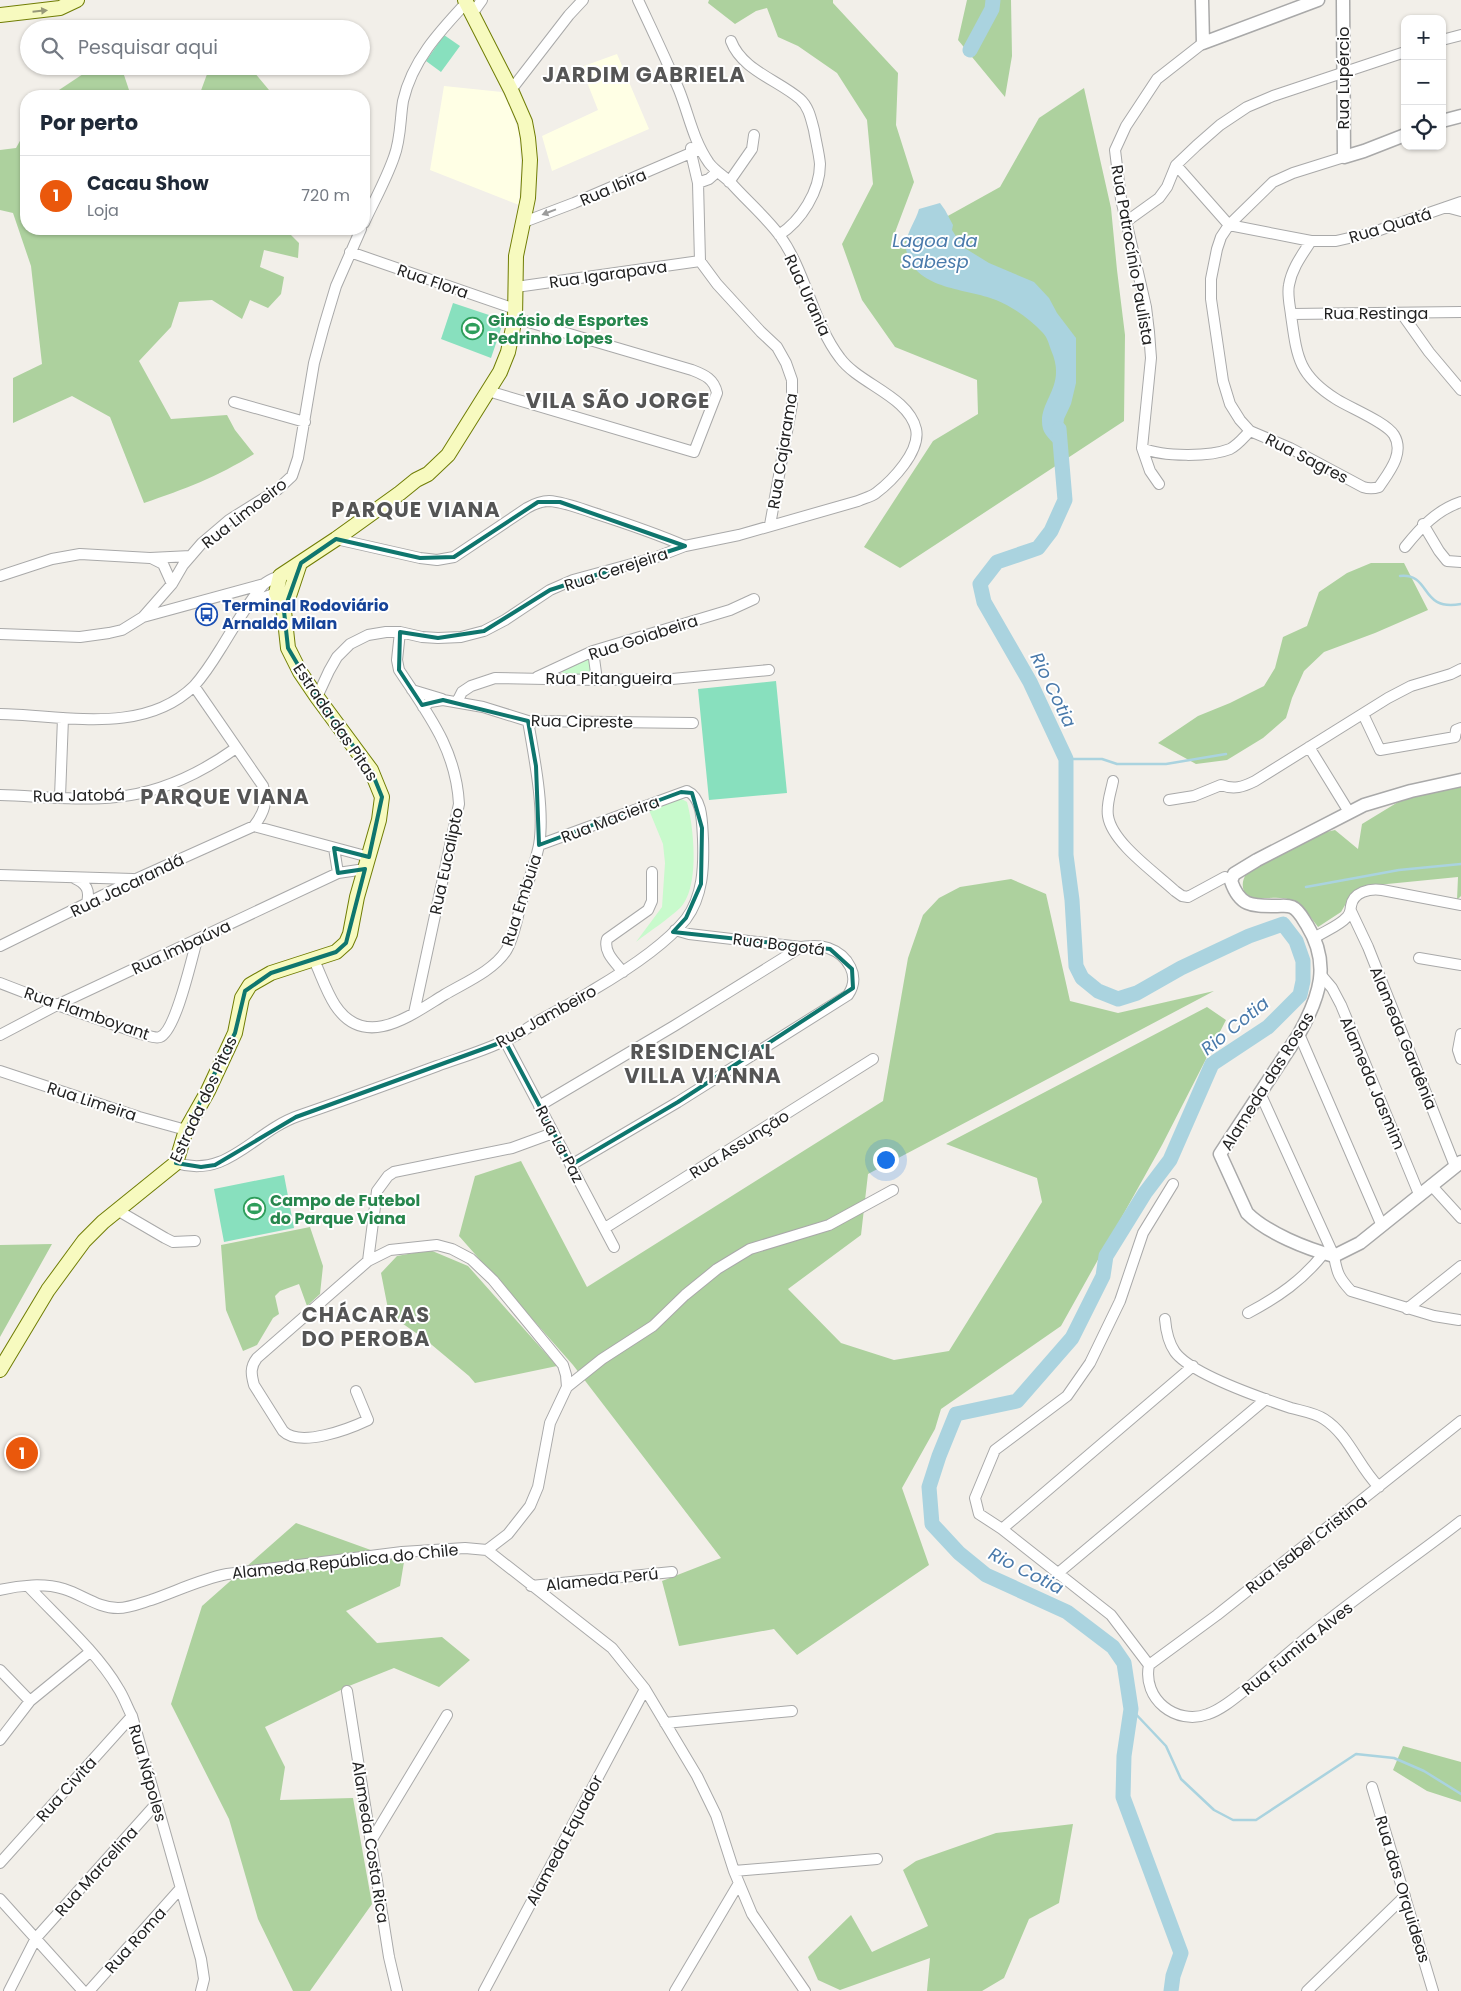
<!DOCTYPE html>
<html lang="pt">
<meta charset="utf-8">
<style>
:root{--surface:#fff;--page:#f2f2f3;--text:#1f2937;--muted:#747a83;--line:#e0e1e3;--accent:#ea580c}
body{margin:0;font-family:Poppins,sans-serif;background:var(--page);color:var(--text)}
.controls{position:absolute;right:15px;top:15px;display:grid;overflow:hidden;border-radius:10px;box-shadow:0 1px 4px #0004}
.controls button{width:45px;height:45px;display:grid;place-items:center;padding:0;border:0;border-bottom:1px solid var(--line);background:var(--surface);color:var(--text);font:25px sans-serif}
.you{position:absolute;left:885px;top:1159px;width:18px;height:18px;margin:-12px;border:4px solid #fff;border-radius:50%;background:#1a73e8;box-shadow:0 0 0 8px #1a73e833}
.badge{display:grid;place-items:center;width:32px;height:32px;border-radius:50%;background:var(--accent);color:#fff;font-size:16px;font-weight:700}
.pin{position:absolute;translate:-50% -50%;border:2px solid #fff;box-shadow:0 1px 5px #0006}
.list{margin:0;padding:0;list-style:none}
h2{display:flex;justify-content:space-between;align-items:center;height:65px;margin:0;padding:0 20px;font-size:21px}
h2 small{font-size:16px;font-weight:400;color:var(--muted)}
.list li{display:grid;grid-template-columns:32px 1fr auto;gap:15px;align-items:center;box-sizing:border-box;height:80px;padding:0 20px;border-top:1px solid var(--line)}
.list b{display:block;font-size:19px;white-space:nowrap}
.list p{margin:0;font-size:16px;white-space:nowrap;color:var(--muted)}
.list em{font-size:16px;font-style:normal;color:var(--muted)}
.icon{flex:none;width:28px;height:28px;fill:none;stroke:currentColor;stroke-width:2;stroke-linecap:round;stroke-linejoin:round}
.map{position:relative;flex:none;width:1461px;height:1991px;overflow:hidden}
.search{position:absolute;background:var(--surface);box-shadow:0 1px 4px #0004;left:20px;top:20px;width:350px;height:55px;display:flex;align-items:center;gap:12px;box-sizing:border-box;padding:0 18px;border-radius:28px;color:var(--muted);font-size:19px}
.panel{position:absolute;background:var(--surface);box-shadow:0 1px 4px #0004;left:20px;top:90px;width:350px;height:145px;border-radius:20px}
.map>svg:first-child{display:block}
.education{fill:#ffffe5}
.forest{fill:#add19e}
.park{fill:#c8facc}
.pitch{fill:#88e0be}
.water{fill:#aad3df}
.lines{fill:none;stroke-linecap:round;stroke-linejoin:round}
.stream{stroke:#aad3df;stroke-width:2.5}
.river{stroke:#aad3df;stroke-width:15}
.minor-casing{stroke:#a9a9a9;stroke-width:12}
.tertiary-casing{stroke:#a9a9a9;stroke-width:15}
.secondary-casing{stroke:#707d05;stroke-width:16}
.minor{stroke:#fff;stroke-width:10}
.tertiary{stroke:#fff;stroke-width:12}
.secondary{stroke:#f7fabf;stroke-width:14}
.oneway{fill:#979978}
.oneway2{fill:#9c9c9c}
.marked{fill:none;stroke:#0f766e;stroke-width:4;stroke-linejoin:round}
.labels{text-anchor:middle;stroke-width:4;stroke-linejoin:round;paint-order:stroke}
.street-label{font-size:16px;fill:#222;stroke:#fff}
.leisure-label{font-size:16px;font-weight:bold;fill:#27864d;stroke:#fff;text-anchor:start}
.transit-label{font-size:16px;font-weight:bold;fill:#164399;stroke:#fff;text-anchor:start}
.water-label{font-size:18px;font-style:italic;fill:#4a7aab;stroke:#fff}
.district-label{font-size:21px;font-weight:bold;letter-spacing:1px;fill:#555;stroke:#fff}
</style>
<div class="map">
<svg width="1461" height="1991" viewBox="0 0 1461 1991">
<rect width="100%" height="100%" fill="#f2efe9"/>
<path class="education" d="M617,54L649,129L552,171L542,136L598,110L581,67Z
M444,86L502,92L509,105L519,132L521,166L519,205L430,170Z"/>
<path class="forest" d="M709,0H833V3L898,73L896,125L914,182L894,235L892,247L1000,187L1039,118L1084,88L1111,208L1117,270L1125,335L1124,421L900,568L864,547L933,441L978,414L977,380L895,347L862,300L842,244L873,184L867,120L837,73L798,46L778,37L767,8L756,11L735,24L708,3Z
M967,0H1011L1012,56L1005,97L958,40Z
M95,66H121L131,96H50Z
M210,66H249L274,96H199Z
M26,130V229H285L299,243L298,258L264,250L260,267L284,277L281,294L268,308L250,300L242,319L212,300L179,302L171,327L139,361L171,419L227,415L235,430L254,454C217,477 185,489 144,503L110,417L72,396L13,423V378L42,364L31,266L13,213L0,210V150L16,148Z
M1371,563H1404L1428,610L1375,633L1324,652L1304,671L1292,698L1286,718L1263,738L1227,760L1196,764L1158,743L1198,716L1230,703L1264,686L1275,668L1283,637L1307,626L1319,592L1347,573Z
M1461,786V896L1457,900L1458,877L1367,886L1352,893L1341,912L1318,927C1303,907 1297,896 1270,898C1261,898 1253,899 1246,896C1241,886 1242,881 1247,872L1309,836L1335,830L1358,849L1362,824L1403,799Z
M1011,879L1046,894L1070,1001L1118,1013L1214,991L868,1174L861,1235L788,1289L841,1343L894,1360L949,1351L1042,1202L1037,1178L946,1144L1207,1007L1226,1020L1162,1145L1061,1326L941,1409L935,1429L902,1488L929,1565L797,1655L774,1629L679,1646L662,1581L721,1558L573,1365L459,1236L475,1176L521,1161L587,1287L883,1101L908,958L923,915L939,898L960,887Z
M310,1227L323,1266L320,1294L307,1306L299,1284L280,1291L275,1296L279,1314L273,1318L257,1345L243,1351L226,1310L221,1245Z
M52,1244L0,1337V1245Z
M430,1250L468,1266L557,1366L475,1383L469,1376L426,1340L389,1314L381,1273L397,1256Z
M296,1523L404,1562L400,1586L346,1611L377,1643L442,1637L470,1660L439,1687L394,1668L349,1686L265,1727L285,1767L280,1800L353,1798L372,1904L310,1991H293L258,1919L229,1819L171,1704L202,1606Z
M1403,1746L1461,1762V1802L1427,1791L1393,1770Z
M1073,1824L1059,1903L1029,1919L1004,1978L982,1991H927L930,1958L840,1990L818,1980L808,1957L851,1915L872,1952L928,1926L903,1870L916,1861L996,1833Z"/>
<path class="park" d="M586,659L590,660L592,674L591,676L563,673L561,671Z
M680,798L687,802C694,827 700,888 680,908C667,920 650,931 636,942L662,907L665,863L663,844L649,810Z"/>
<path class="pitch" d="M444,35L460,46L441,72L426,61Z
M453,303L504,320L491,358L441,339Z
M776,681L787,793L709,800L698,689Z
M284,1175L294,1228L224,1242L214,1189Z"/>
<path class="water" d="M940,203L945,210L953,225L952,230L963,247L989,263L1034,282L1049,298L1057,313L1076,338V383L1071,404L1064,419L1060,450C1055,444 1045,436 1043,429C1036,401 1068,388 1051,350C1049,344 1047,337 1043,333C1030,319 1013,307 996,300C966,288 913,290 906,249C904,236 916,221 919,209Z"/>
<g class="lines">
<path class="stream" d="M1400,576C1432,573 1419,612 1461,604
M1066,759H1102L1117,764H1166L1226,754
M1306,887L1399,870L1461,864
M1131,1709L1166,1746L1181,1779L1214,1810L1233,1820H1256L1356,1754L1394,1758L1424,1771L1461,1794"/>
<path class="river" d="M970,50L992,9L993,0
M1059,429L1065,500L1051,531L1038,548L997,562L980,584L984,602L1030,682L1066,759V855L1072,900L1076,966L1082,978L1098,991L1118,999L1137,993L1181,968L1249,936L1283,924L1296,941L1303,961V981L1300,995L1268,1027L1212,1064L1170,1160L1145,1193L1106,1256L1103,1276L1072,1338L1017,1401L956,1414L939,1456L929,1487L932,1524L959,1553L986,1575L1067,1612L1113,1647L1124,1663L1131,1709L1124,1756L1123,1797L1181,1953L1173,1976L1171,1991"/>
<defs>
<path id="minor" d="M472,14L482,0
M1442,40L1461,35
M731,41C742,70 778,80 800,99C809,107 811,119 814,130C816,142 819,153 820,164C820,191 801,221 779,235
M511,90L569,15L583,0
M691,148V153L698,183L700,261
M1176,165L1229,225L1311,241H1336L1371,233L1461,202
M729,182L752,149L754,135
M698,183L709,179L717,172
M1446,207L1461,211
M1127,221L1159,198L1167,187L1176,165L1196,146L1220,125L1247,107L1273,96L1405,52
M524,222L574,203L700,149
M364,223C374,201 386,180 394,157C401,139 400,119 403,101C412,61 439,32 466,3
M1311,241C1302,255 1292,268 1289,285C1287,294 1290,306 1291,315C1297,357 1298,375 1336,399C1350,408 1386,422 1394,435C1405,453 1389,472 1379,487C1373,489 1369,489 1363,487L1290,448L1250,431L1240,420L1230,404L1223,381L1211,299V279L1217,249L1221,237L1229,225L1273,182L1293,173L1344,157
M350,252L515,309
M700,261L717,284L761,332L777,347L786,363L792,380V404L770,525
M516,287L700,261
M1291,314L1461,312
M1402,314L1429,352L1461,390
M488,391L694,452L717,393C714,379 705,375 692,370L515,318
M234,402L305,422
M1142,448C1163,457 1210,457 1230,449C1238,445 1244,437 1250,431
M1159,484L1150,471L1142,448L1151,358L1149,332L1146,307L1121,199L1115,150L1126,126L1157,79L1203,43
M1423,524L1439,551L1447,561L1461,562
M336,539L420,558L437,560L454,557L527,508C534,504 540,501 549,501C564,502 579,508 594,513C625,523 655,533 685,546
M1405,547C1421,527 1437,510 1461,502
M151,558L163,564L172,584
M0,576L52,559L80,554L150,558L191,556
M252,602L276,593
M143,617L172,584L183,565L202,543L229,520L277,490L292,476L298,458L314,363L324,326L336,286L361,229
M400,632L397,660L399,670C428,714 456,749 459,804L414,1013
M0,634L80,637L109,633L122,630L143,617L264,584
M593,651L597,680
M537,677L593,651L730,610L754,599
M412,690L442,699
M317,697L329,671L337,657L350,644L368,635L386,632H400L422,637L438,638L461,637L484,631L505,620L550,590L573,580L654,558L685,546L739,535L858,501C864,498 871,497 876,493C892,481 921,451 916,429C908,396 859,384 840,358C813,323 806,272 780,236C767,218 746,200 731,183C724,176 715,171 709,163C693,140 689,115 679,90C666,59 652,30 638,0
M457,702L462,692L471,686L495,678L597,680L672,679L769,670
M423,707L430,702L443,700L483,707L528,721L693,723
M0,714C63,715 143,736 194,686C204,675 213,661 221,648C234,627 247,604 263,585C267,581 274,578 280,576
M1363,714L1380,750L1455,737L1456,730L1461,728
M1309,747L1349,812
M1113,781C1111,792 1106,804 1108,816C1112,843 1156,873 1175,891L1182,896L1188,897L1225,877
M0,795C38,796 78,801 116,797C160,793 201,773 236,748
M60,797L63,718
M1169,800L1194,796L1221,785C1234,790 1243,787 1255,781L1388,698L1411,686L1451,674L1461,669
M254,826L369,857
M334,848L338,873
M0,875L133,879
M74,878C87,884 90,890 87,903
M1351,911L1368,947L1455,1166
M1314,938C1325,931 1339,926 1347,917C1351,913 1350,911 1351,906C1353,892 1370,888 1382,890L1461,905
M0,946L136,879L254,826C264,813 268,802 263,786L194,686
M1419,958L1461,965
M314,960C321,975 326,991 335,1005C365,1051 411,1015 444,995C464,983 493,971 506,951C514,938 517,918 521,904C527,885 535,865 539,845C545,810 534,756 528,721
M623,972C615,962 603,952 607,939L648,910L652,901V872
M1321,975L1332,988L1341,1005L1419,1194
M0,983L57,1005L141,1034C147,1035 155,1039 160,1037C176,1031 192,957 197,940
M1299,1034L1382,1226
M1461,1034L1458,1050L1461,1059
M0,1035L57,1005L338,873L365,869
M505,1041L614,1247
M0,1071L139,1117L186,1130
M1260,1093L1334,1256C1337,1273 1339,1278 1351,1291L1434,1316L1459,1320
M539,1106L674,1026L801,947
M176,1163C228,1179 253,1132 298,1116C345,1100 391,1083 437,1066C459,1058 483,1051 504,1041C517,1036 529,1027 540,1020C558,1010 576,1001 593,990C622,973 665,945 686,919C703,896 704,867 703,839C702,824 703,798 687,791L539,845
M571,1165L678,1102L848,995C861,976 848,955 828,948C819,945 810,946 801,947L689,934L675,930
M1431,1185L1461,1218
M117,1210L165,1238L173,1242L195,1241
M605,1228L873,1059
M368,1261L377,1191L388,1176L394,1172L512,1148L553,1133
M1407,1309L1461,1266
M1248,1313C1278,1297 1303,1280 1324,1253
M1165,1319C1166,1331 1168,1342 1175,1352C1191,1374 1264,1399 1291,1408C1302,1411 1315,1413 1324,1419C1349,1435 1358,1466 1379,1487
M356,1391L368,1420C349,1429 300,1448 283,1431L254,1385C251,1374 250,1367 257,1358L368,1261L390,1250L437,1245L452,1249L471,1259L493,1280L563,1365L566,1375L567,1387
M1002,1529L1193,1366
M487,1550L612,1648L645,1689L697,1776L716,1815L734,1871L752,1914L805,1991
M1057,1574L1266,1399
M28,1586C57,1617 97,1652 118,1688C124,1697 127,1707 132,1716L201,1959L204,1979L201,1991
M531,1586L672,1572
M0,1590C20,1585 45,1583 64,1589C83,1595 98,1608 118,1608C129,1608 141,1603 151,1600C177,1591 201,1579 227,1574L402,1552L465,1548L487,1550L508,1534L530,1506L538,1487L550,1423L567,1387L602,1359L653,1326L685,1295L717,1269L750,1249L829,1225L893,1190
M1149,1665L1111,1615L1002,1529L979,1514L975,1498L995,1450L1067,1396L1090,1363L1120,1301L1143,1233L1173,1184
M1149,1665C1142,1699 1176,1726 1208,1714C1223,1709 1237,1696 1249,1687C1269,1670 1289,1652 1310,1635C1358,1595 1411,1560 1461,1521
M1149,1665L1217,1615L1461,1421
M0,1670L30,1701
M347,1691L389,1957L397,1991
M665,1723L792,1711
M0,1740L30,1701L90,1652
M1372,1787L1433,1991
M371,1841L447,1715
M0,1863L132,1716
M734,1871L877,1859
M0,1899L83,1991
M9,1991L36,1938L156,1804
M89,1991L180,1889
M484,1991L645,1689
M675,1991L739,1883
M1307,1991L1405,1896"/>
<path id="tertiary" d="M1202,0L1203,43L1318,0
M1343,0L1344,157L1364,151L1405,135
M1442,121L1461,116
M1461,780L1411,791L1364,805L1257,860L1234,874L1231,881C1240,907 1252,906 1277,906C1282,906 1287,905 1292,907C1299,910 1303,919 1307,925C1331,964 1320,996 1299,1034L1220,1154L1247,1213C1267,1233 1307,1249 1334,1256L1360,1243L1461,1162"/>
<path id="secondary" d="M0,15L60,8L77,0
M284,611L300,563
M0,1370L48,1290L84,1241L103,1222L176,1163L186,1130L208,1091L229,1046L235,1033L242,998L250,985L271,973L336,952L346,943L350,934L357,897L379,820L382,797L371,770L317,697L300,672L288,648L284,611L276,593L280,576L336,539L400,493L416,480L428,474L448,455L500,372L508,352L515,318L516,256L528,198L530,160L528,138L525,122L511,90L465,0"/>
</defs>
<use href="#minor" class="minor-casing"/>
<use href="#tertiary" class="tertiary-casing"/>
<use href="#secondary" class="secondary-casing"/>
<use href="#minor" class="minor"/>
<use href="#tertiary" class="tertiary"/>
<use href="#secondary" class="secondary"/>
</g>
<defs><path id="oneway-solid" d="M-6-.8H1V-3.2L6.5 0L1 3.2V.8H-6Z" transform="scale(1.25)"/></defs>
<use class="oneway" href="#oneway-solid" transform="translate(40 11) rotate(-6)"/>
<use class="oneway2" href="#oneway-solid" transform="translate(549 212) rotate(159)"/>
<path class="marked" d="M538,502H560L685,546L550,590L484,631L438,638L400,632L399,670L422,705L443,700L528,721L536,766L539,845L681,792L692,793L702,828L701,884L686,918L673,932L830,949L852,969L853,988L678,1102L571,1165L505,1041L296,1117L215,1165L201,1167L176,1163L186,1130L235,1033L245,991L271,973L336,952L346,943L365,869L338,873L334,848L369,857L382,797L371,770L317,697L288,648L284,611L301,563L336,539L420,558L454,557Z"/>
<defs>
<symbol id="stadium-ring" viewBox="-11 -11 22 22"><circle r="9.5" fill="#fff" stroke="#2e9e5b" stroke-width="1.5"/><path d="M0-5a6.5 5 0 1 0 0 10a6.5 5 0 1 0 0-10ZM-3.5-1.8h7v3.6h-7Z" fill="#2e9e5b"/></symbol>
<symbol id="bus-ring" viewBox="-11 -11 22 22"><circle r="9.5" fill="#fff" stroke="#1a4fb4" stroke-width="1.5"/><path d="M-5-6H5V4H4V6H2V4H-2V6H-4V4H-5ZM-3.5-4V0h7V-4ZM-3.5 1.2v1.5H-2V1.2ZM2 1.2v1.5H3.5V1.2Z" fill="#1a4fb4"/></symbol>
</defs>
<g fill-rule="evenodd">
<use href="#stadium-ring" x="460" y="316" width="25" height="25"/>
<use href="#bus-ring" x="194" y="602" width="25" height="25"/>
<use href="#stadium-ring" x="242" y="1196" width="25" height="25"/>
</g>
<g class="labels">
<g class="street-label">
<text transform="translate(1343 78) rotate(-90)" y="6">Rua Lupércio</text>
<text transform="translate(613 187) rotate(-23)" y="6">Rua Ibira</text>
<text transform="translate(1390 225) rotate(-17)" y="6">Rua Quatá</text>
<text transform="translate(1133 255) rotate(80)" y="6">Rua Patrocínio Paulista</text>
<text transform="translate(608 274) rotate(-8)" y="6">Rua Igarapava</text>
<text transform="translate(433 281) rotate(19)" y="6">Rua Flora</text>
<text transform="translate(808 295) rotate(65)" y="6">Rua Urania</text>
<text x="1376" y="319">Rua Restinga</text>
<text transform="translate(782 451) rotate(-81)" y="6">Rua Cajarama</text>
<text transform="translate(1307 458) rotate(27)" y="6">Rua Sagres</text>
<text transform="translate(244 513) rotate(-38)" y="6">Rua Limoeiro</text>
<text transform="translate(616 569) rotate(-18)" y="6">Rua Cerejeira</text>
<text transform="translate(643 637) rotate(-18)" y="6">Rua Goiabeira</text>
<text x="609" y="684">Rua Pitangueira</text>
<text transform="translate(582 721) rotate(1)" y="6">Rua Cipreste</text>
<text transform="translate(336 722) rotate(56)" y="6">Estrada das Pitas</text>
<text transform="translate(79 795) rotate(-1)" y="6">Rua Jatobá</text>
<text transform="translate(610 819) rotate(-21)" y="6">Rua Macieira</text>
<text transform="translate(446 861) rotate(-78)" y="6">Rua Eucalipto</text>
<text transform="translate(127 885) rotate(-26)" y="6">Rua Jacarandá</text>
<text transform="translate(521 900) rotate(-72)" y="6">Rua Embuia</text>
<text transform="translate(779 944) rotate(7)" y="6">Rua Bogotá</text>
<text transform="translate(181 947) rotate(-25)" y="6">Rua Imbaúva</text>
<text transform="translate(87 1013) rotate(19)" y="6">Rua Flamboyant</text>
<text transform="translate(546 1016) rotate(-29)" y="6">Rua Jambeiro</text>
<text transform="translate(1404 1038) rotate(68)" y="6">Alameda Gardênia</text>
<text transform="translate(1267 1081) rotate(-58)" y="6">Alameda das Rosas</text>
<text transform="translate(1373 1083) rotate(67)" y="6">Alameda Jasmim</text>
<text transform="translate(203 1099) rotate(-65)" y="6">Estrada dos Pitas</text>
<text transform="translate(92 1101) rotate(18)" y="6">Rua Limeira</text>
<text transform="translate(560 1144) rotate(62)" y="6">Rua La Paz</text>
<text transform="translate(739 1144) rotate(-32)" y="6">Rua Assunção</text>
<text transform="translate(1306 1544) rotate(-38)" y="6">Rua Isabel Cristina</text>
<text transform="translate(345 1561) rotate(-6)" y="6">Alameda República do Chile</text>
<text transform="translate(602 1579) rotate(-6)" y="6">Alameda Perú</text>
<text transform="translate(1297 1648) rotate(-39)" y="6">Rua Fumira Alves</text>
<text transform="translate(148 1773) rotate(74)" y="6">Rua Nápoles</text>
<text transform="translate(66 1789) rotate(-48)" y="6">Rua Civita</text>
<text transform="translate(564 1840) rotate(-62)" y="6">Alameda Equador</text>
<text transform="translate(371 1842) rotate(81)" y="6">Alameda Costa Rica</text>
<text transform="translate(96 1871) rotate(-48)" y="6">Rua Marcelina</text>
<text transform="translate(1403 1889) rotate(73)" y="6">Rua das Orquideas</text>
<text transform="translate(135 1940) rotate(-48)" y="6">Rua Roma</text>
</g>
<g class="leisure-label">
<text x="488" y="326">Ginásio de Esportes<tspan x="488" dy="18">Pedrinho Lopes</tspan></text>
<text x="270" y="1206">Campo de Futebol<tspan x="270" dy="18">do Parque Viana</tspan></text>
</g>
<g class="transit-label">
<text x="222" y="611">Terminal Rodoviário<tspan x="222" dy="18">Arnaldo Milan</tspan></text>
</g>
<g class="water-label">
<text x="935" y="247">Lagoa da<tspan x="935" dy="21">Sabesp</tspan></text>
<text transform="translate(1053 690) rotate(64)" y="6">Rio Cotia</text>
<text transform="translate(1235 1026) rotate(-39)" y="6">Rio Cotia</text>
<text transform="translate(1026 1571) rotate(27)" y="6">Rio Cotia</text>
</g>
<g class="district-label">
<text x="644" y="82">JARDIM GABRIELA</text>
<text x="618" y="408">VILA SÃO JORGE</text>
<text x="416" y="517">PARQUE VIANA</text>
<text x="225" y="804">PARQUE VIANA</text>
<text x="703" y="1059">RESIDENCIAL<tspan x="703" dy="24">VILLA VIANNA</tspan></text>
<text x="366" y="1322">CHÁCARAS<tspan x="366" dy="24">DO PEROBA</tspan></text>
</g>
</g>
</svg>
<div class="controls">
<button>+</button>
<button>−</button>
<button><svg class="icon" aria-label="locate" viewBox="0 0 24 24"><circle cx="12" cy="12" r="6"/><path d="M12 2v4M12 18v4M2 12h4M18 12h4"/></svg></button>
</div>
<div class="you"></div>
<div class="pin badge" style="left:22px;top:1453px">1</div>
<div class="search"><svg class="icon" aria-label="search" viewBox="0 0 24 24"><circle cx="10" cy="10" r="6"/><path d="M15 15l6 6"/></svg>Pesquisar aqui</div>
<section class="panel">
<h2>Por perto<small></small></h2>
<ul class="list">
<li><span class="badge">1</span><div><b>Cacau Show</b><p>Loja</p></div><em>720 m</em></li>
</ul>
</section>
</div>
